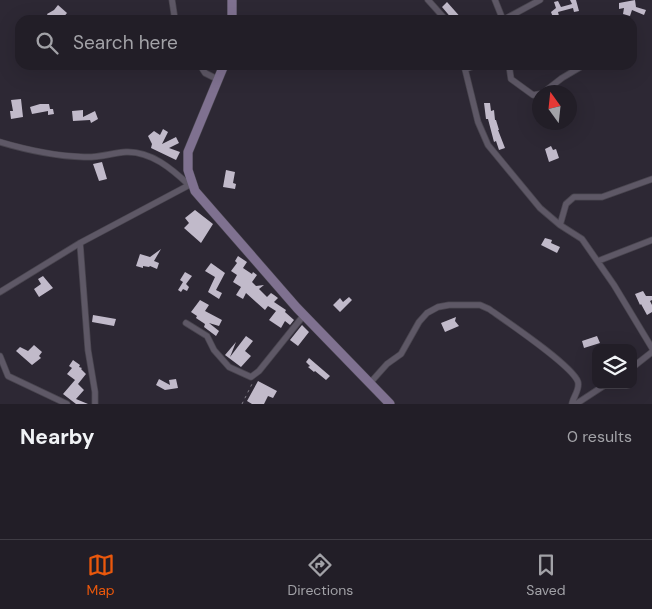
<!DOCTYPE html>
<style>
:root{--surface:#221e27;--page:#2a272f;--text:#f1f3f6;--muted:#a2a2a7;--line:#3f3c44;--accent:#ea580c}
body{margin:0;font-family:"DM Sans",sans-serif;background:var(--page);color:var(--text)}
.controls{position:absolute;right:15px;bottom:15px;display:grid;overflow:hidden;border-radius:10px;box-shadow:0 5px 20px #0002}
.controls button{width:45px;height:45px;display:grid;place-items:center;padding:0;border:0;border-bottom:1px solid var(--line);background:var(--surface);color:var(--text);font:25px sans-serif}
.compass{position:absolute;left:532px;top:85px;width:45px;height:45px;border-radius:50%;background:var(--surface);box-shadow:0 5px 20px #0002;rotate:345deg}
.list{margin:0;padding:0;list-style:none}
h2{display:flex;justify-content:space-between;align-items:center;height:65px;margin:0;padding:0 20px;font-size:21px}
h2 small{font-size:16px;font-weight:400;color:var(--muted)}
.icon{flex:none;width:28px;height:28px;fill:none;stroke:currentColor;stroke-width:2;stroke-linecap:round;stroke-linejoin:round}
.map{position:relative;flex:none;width:652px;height:404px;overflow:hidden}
.search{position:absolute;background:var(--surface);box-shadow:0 5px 20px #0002;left:15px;right:15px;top:15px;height:55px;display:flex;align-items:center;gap:12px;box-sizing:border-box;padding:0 18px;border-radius:15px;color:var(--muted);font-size:19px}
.sheet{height:135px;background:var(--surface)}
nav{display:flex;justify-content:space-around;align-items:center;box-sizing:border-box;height:70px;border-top:1px solid var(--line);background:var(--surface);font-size:14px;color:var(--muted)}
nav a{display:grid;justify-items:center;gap:2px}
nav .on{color:var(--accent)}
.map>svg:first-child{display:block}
.building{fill:#c1baca}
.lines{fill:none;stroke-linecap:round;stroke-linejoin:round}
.minor-casing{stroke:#49454f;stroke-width:7}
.secondary-casing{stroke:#49454f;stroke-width:10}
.path{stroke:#817d87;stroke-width:1;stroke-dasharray:2.5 4;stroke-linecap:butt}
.minor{stroke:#5e5866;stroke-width:5.5}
.secondary{stroke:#7f7190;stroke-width:9}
</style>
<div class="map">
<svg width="652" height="404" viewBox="0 0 652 404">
<rect width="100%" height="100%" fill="#2d2834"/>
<path class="building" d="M570,0H576L579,11L574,12L573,8L558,12L560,20H554L551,12L556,8L554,2L558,1L561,7L572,4Z
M635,0L636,7L646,10L644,15L632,10L630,16L623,14L624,8L619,9V3Z
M447,2L463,20H453L442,7Z
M58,5L67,13L61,20H50L47,14L54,10Z
M21,99L23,117L11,119L10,111H13L11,100Z
M484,103H490L491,111L494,110L495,120H496L499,130H498L505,148L499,150L496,141L494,142L488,119H486Z
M40,104H49L50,109H53L54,114L48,115V111L32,114L30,107Z
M83,110V117L95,111L98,119L91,123L90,120L73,121L72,111Z
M163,129L168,132L162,144L176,137L179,143L169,148L180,152L176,160L151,148L152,144L148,136L154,131L160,135Z
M551,146L553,150L556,149L559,158L549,162L545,149Z
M102,162L107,179L99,181L93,164Z
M226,170L235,172L233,183L236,184L235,189L223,187Z
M195,210L213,224L201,243L184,228L189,223L185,218Z
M545,238L552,240L551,243L560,247L557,253L541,245Z
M161,249L154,261L159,263L157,269L150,266L149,267L143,266V268L136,266L140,254L150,257Z
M238,256L247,262L243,268L252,274L253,272L257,275L252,282L256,286L264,285L259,289L267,297L271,293L274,295L278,298L274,302L286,310L285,312L294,320L290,325L285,321L281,328L269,320L276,311L268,306L265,310L246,293L243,299L236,295L241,287L233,282L237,275L231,271L237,263L235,261Z
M211,263L225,273L216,290L222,293L219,299L208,292L215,277L205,271Z
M185,272L192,276L186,284L189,287L187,291L183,289L181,292L178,290L183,282L180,280Z
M43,276L53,288L39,297L34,289L41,284L38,279Z
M643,291L646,296H652V300L650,301L652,305V312L647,315L641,304L640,305L635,294Z
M349,297L352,300L340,312L333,305L340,298L343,302Z
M200,300L209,305L205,311L222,320L219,326L209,323L219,331L216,336L204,327L205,324L196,318L197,316L191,312Z
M93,315L116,319L114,326L92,322Z
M456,317L455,321L459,326L445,332L441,323Z
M302,325L309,332L298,346L290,340Z
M246,336L253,341L245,351L251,356L241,367L225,355L236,342L230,357Z
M597,336L600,343L584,348L582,341Z
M34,345L42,352L39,356L41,358L32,365L16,351L20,347L28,351Z
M309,358L330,376L326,380L315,371L314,372L308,367L310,366L306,362Z
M73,360L80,365L79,367L82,368L81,369L86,374L78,384L84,390L76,399L88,404H76L63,394L75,380L67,374L72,368L69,366Z
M159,379L170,385L169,380L176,379L178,388L165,390L156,385Z
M258,381L277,391L273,398L268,396L264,404H252L247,401Z"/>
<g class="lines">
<defs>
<path id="minor" d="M172,0L175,20
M428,0L446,20
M495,0L503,20
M503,20L540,0
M200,65L205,73L219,80
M464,65L478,122L488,145L540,208L560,225L582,239L614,285L652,348
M509,65L511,79L533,95L540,94
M465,69L478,65
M544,92L562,78L584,65
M0,142C27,150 56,156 84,157C98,158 112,153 126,152C151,151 172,169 189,185
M560,225L566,204L574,197H602L652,179
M80,243L88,350L95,392V404
M598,261L652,240
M0,292L80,243L193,183
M186,323L207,336L214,350L229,367L251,377L259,371L304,315
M0,356L8,376L67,404
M633,367L652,352
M370,383L387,364L401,354L419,322L427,313L438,307L449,305H480L489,309C506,321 573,366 578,382C580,390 573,397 572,404
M576,404L605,385"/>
<path id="secondary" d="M232,20V0
M224,65L188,152V170L195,191L297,308L390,404"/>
</defs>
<use href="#minor" class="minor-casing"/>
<use href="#secondary" class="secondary-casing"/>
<path class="path" d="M242,404L253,382"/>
<use href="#minor" class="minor"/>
<use href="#secondary" class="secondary"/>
</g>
</svg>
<div class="controls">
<button><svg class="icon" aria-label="layers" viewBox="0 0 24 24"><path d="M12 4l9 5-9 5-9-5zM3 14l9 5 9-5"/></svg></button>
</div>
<svg class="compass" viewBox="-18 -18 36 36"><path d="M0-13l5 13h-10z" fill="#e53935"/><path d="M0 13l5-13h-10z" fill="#a2a2a7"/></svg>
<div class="search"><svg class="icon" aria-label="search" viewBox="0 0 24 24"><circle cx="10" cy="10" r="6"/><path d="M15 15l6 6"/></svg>Search here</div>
</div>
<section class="sheet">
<h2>Nearby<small>0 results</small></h2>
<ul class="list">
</ul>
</section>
<nav>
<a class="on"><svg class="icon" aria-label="map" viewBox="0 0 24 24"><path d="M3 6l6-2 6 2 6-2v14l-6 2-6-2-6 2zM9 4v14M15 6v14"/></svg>Map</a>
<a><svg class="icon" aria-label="directions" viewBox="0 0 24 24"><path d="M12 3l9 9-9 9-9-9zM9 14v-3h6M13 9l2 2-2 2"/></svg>Directions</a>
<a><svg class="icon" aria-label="saved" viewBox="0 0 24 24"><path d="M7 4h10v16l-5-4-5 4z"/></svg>Saved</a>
</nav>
